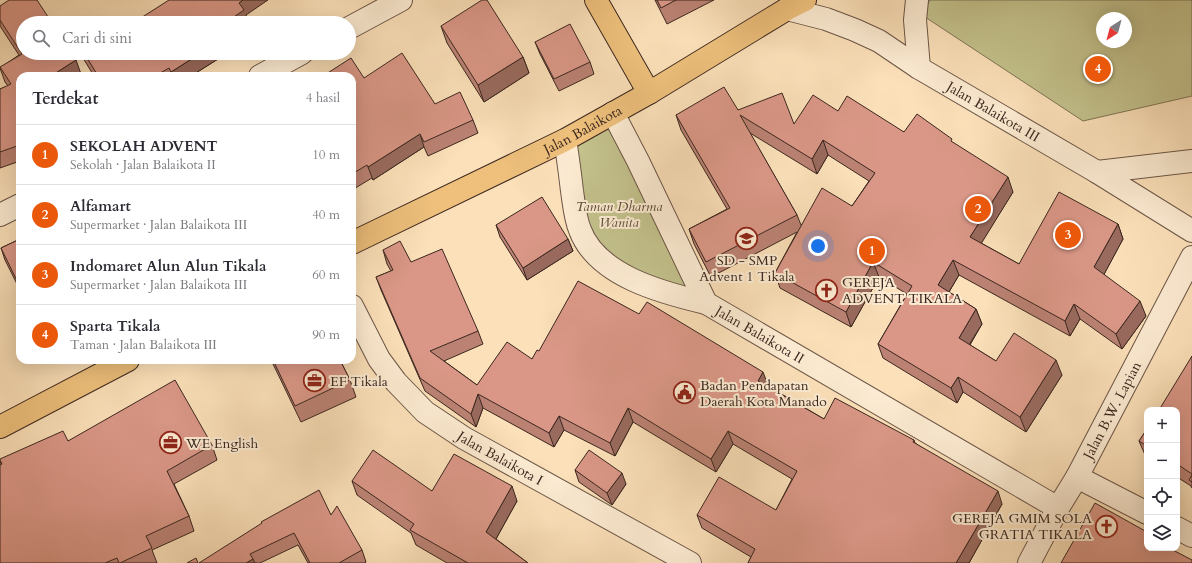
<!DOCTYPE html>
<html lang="id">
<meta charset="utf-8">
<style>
:root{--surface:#fff;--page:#f2f2f3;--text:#2b2b33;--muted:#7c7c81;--line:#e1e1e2;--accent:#ea580c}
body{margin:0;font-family:Cardo,serif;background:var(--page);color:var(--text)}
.controls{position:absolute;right:12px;bottom:12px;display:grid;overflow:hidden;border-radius:8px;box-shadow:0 4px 16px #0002}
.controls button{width:36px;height:36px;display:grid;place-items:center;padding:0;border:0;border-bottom:1px solid var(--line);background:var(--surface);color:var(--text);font:20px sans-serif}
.compass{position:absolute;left:1096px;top:12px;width:36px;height:36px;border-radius:50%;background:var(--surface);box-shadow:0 4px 16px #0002;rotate:216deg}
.you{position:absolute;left:818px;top:246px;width:14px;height:14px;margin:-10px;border:3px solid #fff;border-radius:50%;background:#1a73e8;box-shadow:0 0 0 6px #1a73e833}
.badge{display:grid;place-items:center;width:26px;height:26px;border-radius:50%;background:var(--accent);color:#fff;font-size:13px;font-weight:700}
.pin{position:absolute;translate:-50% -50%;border:2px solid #fff;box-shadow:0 1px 4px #0006}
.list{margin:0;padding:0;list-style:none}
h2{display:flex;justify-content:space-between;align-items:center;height:52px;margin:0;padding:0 16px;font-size:17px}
h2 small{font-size:13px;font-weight:400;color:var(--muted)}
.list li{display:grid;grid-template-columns:26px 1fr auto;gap:12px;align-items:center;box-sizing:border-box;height:60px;padding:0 16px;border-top:1px solid var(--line)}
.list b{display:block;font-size:15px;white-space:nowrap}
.list p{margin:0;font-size:13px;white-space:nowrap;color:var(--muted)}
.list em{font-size:13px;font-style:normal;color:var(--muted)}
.icon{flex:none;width:22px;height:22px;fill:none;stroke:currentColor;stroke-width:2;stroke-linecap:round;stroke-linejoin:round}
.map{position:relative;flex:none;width:1192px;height:563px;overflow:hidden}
.search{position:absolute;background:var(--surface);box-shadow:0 4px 16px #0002;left:16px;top:16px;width:340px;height:44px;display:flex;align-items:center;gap:10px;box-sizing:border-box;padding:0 14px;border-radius:22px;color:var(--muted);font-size:15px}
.panel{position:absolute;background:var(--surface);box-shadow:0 4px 16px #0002;left:16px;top:72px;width:340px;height:292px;border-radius:12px}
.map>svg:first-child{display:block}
.green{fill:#c3c18c;stroke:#7f7456;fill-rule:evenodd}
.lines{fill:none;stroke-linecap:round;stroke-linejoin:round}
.minor-casing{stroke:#6b5546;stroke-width:24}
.major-casing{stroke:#3b271f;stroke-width:24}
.minor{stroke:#fcebd2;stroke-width:22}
.major{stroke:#eec07c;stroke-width:22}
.wall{fill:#bb8274;stroke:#3b271f;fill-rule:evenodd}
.shaded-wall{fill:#996a5e;stroke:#3b271f}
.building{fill:#da9787;stroke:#3b271f}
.labels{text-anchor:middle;stroke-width:4;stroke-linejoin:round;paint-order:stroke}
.street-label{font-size:14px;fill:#3b271f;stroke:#fcebd2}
.park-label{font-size:14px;font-style:italic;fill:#5d4e3a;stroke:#fcebd2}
.poi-label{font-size:14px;fill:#3b271f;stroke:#fcebd2;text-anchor:start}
</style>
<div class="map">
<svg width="1192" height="563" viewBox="0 0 1192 563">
<rect width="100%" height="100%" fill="#fbe0b9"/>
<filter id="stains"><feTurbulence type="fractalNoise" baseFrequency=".005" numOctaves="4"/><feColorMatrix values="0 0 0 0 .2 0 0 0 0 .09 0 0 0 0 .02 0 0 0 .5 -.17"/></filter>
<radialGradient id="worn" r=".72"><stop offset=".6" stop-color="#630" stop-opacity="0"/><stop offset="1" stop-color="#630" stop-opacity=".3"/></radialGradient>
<path class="green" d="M930,0H1192V96L1083,121L922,15ZM1102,18H1126V42H1102Z
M612,117L699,297L612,261L584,227L576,140Z"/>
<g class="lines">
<defs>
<g id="minor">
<path d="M917,0L915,20L919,68"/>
<path id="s1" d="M787,9L826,19L855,30L879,41L919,68L1097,172L1192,231"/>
<path d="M349,28L401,0"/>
<path d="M260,76L302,53"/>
<path id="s2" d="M613,113L638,161L706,303L1058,508"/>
<path d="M565,140C568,157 570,174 572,191C574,204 575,218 580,230C597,276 663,293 706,303"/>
<path d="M1097,172L1192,161"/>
<path d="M0,215L20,205"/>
<path id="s3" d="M352,306L379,359L396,382L425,412L464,438L690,563"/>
<path d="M1077,477L1147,513"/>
<path d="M1177,528L1192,536"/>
<path id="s4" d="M1029,563L1058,508L1077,477L1192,257"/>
</g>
<g id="major">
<path d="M596,0L649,93"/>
<path id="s5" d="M352,243L565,140L649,93L787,9L805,0"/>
<path d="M0,427L128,360"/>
</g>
</defs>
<use href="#minor" class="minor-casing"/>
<use href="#major" class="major-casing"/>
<use href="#minor" class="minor"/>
<use href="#major" class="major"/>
</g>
<path class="wall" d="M655,0H714L667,24Z
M0,6L81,74L20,76V161L0,168V89L8,86L5,82L0,68L19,55L0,26Z
M441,26L523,57L529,73L484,102L447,43Z
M535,42L590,62L594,74L559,91L540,54Z
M80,53H216L218,59L191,76H94Z
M352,76L364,78L435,104L473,120L478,133L428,156L424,147L373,180L372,178L352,190Z
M738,110L794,124L838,111L904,132L953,143L1013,192L981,243L1019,264L1118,224L1123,239L1104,274L1146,316L1122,349L1080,319L1070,336L959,275L949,292L976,309L982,324L970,345L996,361L1062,375L1026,432L963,392L957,403L883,358L878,344L907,294L879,277L851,327L780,288L775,273L797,232L711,277L694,244L689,229L727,209L681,130L676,115ZM750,133L817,174L828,155L869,181L852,206L801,225L797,215Z
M496,225L568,239L573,251L527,280L500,237Z
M20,239V290L5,260L1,248Z
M383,250L411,262L478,331L483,344L444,361L477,385L532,359L539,351L768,385V386L824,419L914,440L915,443L1002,504L969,563H748L751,557L702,528L697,515L776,510L792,479L733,444L716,472L633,422L615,456L564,430L554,447L483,408L476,427L425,391L381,290L376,277L391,271L387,264Z
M1192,356V488L1191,486L1177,477V410Z
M271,360H340L350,380L356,397L301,422L274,366Z
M1147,429V458L1146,457L1139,441Z
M68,441L212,445L217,460L174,484L189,516L194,531L152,550L157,563H0L1,464L0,461Z
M575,470L626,484L612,505L579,482Z
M352,481L517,501L496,539L528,563H447L416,545L411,533L357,495Z
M331,515L362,550L366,562L365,563H308L298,545L260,563H199Z"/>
<path class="shaded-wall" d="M243,0H268L246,15L249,23H225L239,3Z
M201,53H216L218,59L191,76H173L171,72Z
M523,57L529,73L484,102L478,85Z
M76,60L81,74L78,76H51Z
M420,134L424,147L373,180L368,167Z
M823,140L828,155L817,174L812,159Z
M1008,177L1013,192L976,252L970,237Z
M1118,224L1123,239L1100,282L1094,267Z
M568,239L573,251L527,280L523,268Z
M953,260L959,275L944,300L938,285Z
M873,262L879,277L851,327L846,312Z
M1140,301L1146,316L1122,349L1116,334Z
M1074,304L1080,319L1070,336L1065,321Z
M976,309L982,324L964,353L959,338Z
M1056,360L1062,375L1026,432L1020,417Z
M763,372L768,385L763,394L758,381Z
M958,377L963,392L957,403L951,388Z
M478,394L483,408L476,427L471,414Z
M628,408L633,422L615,456L610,443Z
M559,416L564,430L554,447L549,433Z
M728,431L733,444L716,472L711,459Z
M622,473L626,484L612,505L607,493Z
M512,486L517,501L492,546L486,532Z
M998,491L1002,504L969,563H956Z
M253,559L255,563H246Z"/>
<path class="building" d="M9,0H37L52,23H23V53H72L76,60L51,76H20V145L0,152V89L11,84L0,67L22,54L0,20V6Z
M169,0H243L239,3L244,10L225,23H133Z
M482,0H487L523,57L478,85L441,26Z
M657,0H676L661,8Z
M112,18L115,23H104Z
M570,24L590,62L554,79L535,42Z
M84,53H201L171,72L169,68L155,76H98Z
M402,53L435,104L460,92L473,120L424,142L420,134L368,167L367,165L352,174V76H323L351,58L364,78Z
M724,87L738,110L782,93L794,124L813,95L838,111L847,96L904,132L917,114L952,139L951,141L1008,177L970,237L1019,264L1059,192L1118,224L1094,267L1140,301L1116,334L1074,304L1065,321L953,260L938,285L976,309L959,338L996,361L1014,333L1056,360L1020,417L958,377L951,388L878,344L912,286L873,262L846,312L775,273L822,188L852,206L875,173L823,140L812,159L740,115L797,215L706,262L689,229L730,208L676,115Z
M542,197L568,239L523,268L496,225Z
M20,239V287L1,248Z
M400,241L411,262L442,249L478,331L430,351L477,385L507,342L532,359L537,350L539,351L578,281L639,314L647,302L763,372L758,381L824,419L835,398L914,440L913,442L998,491L956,563H748L755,549L697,515L719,477L776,510L797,471L728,431L711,459L628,408L610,443L559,416L549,433L478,394L471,414L420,378L376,277L393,270L383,250Z
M1192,356V474L1177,464V410H1159Z
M273,360H340L350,380L295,406Z
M175,380L212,445L167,471L189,516L146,536L152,548L120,563H119L117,558L105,563H0V465L2,464L0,460V459L63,431L68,441Z
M1147,429V446L1139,441Z
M373,450L432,491L454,454L512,486L486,532L528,563H468L410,530L414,524L352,481Z
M589,450L622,473L607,493L575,470Z
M1192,475V482L1189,480Z
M319,490L331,515L337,506L362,550L339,563H310L294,533L250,554L253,559L246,563H199L262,523L261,522Z
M1095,503L1147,532V548H1169L1192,560V563H1061Z
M196,558L198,563H187Z"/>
<defs>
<symbol id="school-ring" viewBox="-11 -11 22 22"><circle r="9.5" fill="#fcebd2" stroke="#8f2418" stroke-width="1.5"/><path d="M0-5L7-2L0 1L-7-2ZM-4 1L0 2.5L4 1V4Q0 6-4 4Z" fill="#8f2418"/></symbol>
<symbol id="church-ring" viewBox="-11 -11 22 22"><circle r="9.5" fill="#fcebd2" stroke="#8f2418" stroke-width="1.5"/><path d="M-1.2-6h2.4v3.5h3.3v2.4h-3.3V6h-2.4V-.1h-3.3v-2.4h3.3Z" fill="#8f2418"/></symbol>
<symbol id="office-ring" viewBox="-11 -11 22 22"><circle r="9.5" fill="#fcebd2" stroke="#8f2418" stroke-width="1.5"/><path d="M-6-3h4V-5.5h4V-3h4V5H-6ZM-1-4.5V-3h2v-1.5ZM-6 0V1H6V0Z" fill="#8f2418"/></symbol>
<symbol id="civic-ring" viewBox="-11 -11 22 22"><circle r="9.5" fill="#fcebd2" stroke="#8f2418" stroke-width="1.5"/><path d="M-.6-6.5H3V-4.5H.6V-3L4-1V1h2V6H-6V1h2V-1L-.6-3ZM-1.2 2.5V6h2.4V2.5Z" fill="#8f2418"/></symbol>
</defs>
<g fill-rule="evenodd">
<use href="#school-ring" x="734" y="226" width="25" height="25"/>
<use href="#church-ring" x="814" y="278" width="25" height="25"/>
<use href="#office-ring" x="302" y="368" width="25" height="25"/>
<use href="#civic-ring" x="672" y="380" width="25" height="25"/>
<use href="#office-ring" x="158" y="430" width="25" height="25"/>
<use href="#church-ring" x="1094" y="514" width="25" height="25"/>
</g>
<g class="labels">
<g class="street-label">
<text dy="5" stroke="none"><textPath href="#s1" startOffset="232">Jalan Balaikota III</textPath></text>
<text dy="5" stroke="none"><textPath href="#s5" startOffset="257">Jalan Balaikota</textPath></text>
<text dy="5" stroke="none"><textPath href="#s2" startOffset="274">Jalan Balaikota II</textPath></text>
<text dy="5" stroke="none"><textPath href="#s4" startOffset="174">Jalan B.W. Lapian</textPath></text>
<text dy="5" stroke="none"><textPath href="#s3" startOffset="218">Jalan Balaikota I</textPath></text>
</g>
<g class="park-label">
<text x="619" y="211">Taman Dharma<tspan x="619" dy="16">Wanita</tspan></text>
</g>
<g class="poi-label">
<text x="747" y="265" text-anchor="middle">SD - SMP<tspan x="747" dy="16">Advent 1 Tikala</tspan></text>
<text x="842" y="287">GEREJA<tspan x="842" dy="16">ADVENT TIKALA</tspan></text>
<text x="330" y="386">EF Tikala</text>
<text x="700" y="390">Badan Pendapatan<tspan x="700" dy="16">Daerah Kota Manado</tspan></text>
<text x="186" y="448">WE English</text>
<text x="1092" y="523" text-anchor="end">GEREJA GMIM SOLA<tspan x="1092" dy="16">GRATIA TIKALA</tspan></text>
</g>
</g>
<rect width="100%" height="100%" filter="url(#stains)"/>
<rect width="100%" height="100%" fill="url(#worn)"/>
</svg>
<div class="controls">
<button>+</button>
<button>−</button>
<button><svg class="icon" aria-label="locate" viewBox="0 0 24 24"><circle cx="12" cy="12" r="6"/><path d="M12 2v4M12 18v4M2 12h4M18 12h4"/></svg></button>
<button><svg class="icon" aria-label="layers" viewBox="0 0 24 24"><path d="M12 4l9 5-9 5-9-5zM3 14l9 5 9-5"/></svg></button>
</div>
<svg class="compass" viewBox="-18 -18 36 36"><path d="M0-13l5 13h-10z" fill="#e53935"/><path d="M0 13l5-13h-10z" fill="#7c7c81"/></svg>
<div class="you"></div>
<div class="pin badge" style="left:872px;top:251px">1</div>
<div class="pin badge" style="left:978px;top:209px">2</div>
<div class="pin badge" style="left:1068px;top:235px">3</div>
<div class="pin badge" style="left:1098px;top:69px">4</div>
<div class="search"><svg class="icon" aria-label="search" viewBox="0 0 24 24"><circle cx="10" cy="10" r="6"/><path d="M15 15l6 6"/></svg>Cari di sini</div>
<section class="panel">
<h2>Terdekat<small>4 hasil</small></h2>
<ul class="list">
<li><span class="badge">1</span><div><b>SEKOLAH ADVENT</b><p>Sekolah · Jalan Balaikota II</p></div><em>10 m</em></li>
<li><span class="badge">2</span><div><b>Alfamart</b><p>Supermarket · Jalan Balaikota III</p></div><em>40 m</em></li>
<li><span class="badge">3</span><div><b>Indomaret Alun Alun Tikala</b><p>Supermarket · Jalan Balaikota III</p></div><em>60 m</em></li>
<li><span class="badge">4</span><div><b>Sparta Tikala</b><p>Taman · Jalan Balaikota III</p></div><em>90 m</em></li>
</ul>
</section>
</div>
